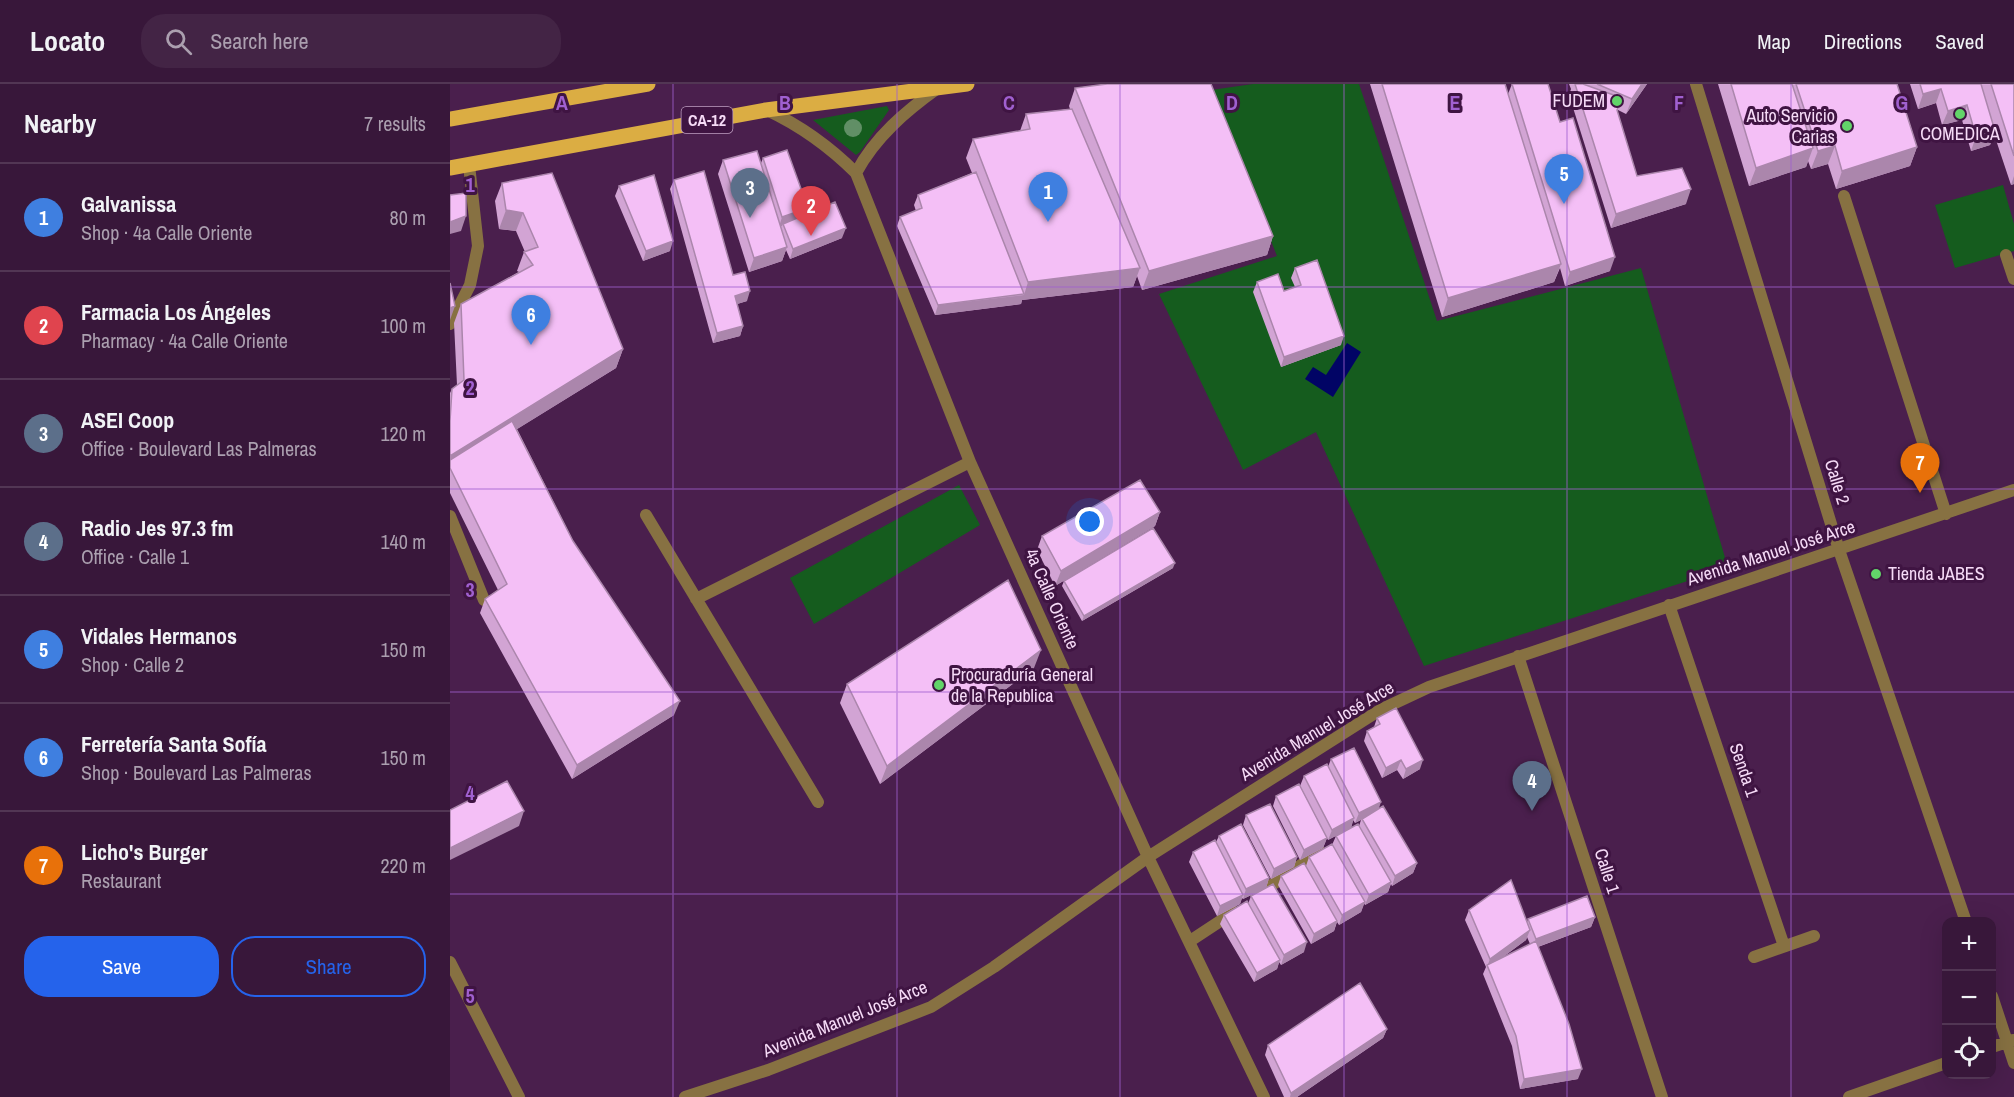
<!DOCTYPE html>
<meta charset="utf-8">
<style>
:root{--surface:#38173a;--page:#432445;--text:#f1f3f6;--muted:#ab9faf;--line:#523654;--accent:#2563eb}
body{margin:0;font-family:"Archivo Narrow",sans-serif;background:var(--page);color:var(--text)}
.controls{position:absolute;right:18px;bottom:18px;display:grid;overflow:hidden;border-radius:12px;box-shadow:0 6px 24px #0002}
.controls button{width:54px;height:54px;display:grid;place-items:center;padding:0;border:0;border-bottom:2px solid var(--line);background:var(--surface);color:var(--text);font:30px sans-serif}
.you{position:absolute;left:640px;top:438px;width:21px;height:21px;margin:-15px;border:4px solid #fff;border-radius:50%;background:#1a73e8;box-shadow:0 0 0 9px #1a73e833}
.badge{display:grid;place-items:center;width:39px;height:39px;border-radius:50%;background:var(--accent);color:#fff;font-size:20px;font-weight:700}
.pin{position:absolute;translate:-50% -50px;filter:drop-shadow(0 2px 3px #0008)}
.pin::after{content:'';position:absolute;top:32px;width:21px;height:18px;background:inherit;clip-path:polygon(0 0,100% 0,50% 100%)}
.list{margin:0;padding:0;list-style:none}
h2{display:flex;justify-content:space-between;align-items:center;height:78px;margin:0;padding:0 24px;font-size:26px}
h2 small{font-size:20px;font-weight:400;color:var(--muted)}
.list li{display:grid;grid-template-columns:39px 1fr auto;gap:18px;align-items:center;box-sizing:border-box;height:108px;padding:0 24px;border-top:2px solid var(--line)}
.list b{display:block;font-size:22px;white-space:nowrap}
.list p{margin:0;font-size:20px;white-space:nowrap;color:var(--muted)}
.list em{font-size:20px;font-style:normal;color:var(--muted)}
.actions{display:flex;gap:12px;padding:18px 24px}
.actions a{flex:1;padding:14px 0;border:2px solid var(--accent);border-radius:24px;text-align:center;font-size:21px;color:var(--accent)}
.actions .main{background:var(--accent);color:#fff}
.icon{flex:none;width:33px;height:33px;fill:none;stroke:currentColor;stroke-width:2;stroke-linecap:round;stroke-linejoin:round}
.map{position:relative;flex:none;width:1564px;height:1013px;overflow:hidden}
header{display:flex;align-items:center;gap:36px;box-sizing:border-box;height:84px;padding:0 30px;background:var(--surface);border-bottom:2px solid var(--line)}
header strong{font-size:28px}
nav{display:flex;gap:33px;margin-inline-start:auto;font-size:21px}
.search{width:420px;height:54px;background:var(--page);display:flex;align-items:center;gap:15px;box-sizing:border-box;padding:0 21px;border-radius:24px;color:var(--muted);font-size:22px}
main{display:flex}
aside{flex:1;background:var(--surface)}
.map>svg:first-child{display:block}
.green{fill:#155c1e}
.water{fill:#010465}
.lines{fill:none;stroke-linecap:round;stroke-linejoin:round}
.service{stroke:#877142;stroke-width:12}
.minor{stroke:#877142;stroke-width:12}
.primary{stroke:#dbad43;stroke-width:15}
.tree{fill:#618f66}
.wall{fill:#d2a4d4;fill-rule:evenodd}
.shaded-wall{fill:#ab86ac}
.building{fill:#f4bff6;stroke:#ab86ac;stroke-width:1.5}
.grid{fill:none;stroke:#a060d0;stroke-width:1.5;stroke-opacity:0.55}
.poi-dot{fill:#62d469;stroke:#3f1442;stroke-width:2}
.labels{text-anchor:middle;stroke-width:6;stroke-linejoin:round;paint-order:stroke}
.shield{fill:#3f1442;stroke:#bf9fc1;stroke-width:1.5}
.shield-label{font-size:16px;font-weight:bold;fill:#f6dbf7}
.poi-label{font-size:18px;fill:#f6dbf7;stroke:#3f1442;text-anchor:end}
.street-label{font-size:18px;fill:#f6dbf7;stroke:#3f1442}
.grid-label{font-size:20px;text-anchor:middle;font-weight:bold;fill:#a060d0;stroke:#3f1442;stroke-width:6;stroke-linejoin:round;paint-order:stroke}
</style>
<header>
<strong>Locato</strong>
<div class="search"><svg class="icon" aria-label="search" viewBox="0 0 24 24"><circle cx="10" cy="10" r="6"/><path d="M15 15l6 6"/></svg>Search here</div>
<nav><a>Map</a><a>Directions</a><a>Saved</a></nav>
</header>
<main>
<aside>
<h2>Nearby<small>7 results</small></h2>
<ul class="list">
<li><span class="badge" style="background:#3f7fe0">1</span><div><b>Galvanissa</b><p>Shop · 4a Calle Oriente</p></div><em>80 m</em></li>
<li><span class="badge" style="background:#e0444e">2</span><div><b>Farmacia Los Ángeles</b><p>Pharmacy · 4a Calle Oriente</p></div><em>100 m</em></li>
<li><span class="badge" style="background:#5c6f8a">3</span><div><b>ASEI Coop</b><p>Office · Boulevard Las Palmeras</p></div><em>120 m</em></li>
<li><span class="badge" style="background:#5c6f8a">4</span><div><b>Radio Jes 97.3 fm</b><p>Office · Calle 1</p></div><em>140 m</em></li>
<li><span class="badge" style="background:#3f7fe0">5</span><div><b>Vidales Hermanos</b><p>Shop · Calle 2</p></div><em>150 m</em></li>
<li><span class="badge" style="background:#3f7fe0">6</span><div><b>Ferretería Santa Sofía</b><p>Shop · Boulevard Las Palmeras</p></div><em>150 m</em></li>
<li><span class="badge" style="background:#e8710a">7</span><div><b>Licho's Burger</b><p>Restaurant</p></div><em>220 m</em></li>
</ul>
<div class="actions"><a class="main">Save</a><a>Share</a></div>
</aside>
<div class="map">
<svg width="1564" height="1013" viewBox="0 0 1564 1013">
<rect width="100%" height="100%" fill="#4a1f4d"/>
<path class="green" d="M803,0H909L987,237L1191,184L1278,484L974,582L866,348L793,386L709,210L827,172L761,6Z
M437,22L439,26L410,68L406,71L363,36Z
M1553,101L1564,140V167L1505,184L1485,121Z
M509,401L530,441L364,540L340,494Z"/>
<path class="water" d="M897,259L911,268L883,313L855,295L863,283L876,291Z"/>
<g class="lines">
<path class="service" d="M0,240L20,201L28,162L19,81
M0,432L34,516"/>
<path class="minor" d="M1246,0L1389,466L1516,838
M317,26C351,42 379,62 406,89L520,378L698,773L814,1013
M406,89C425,53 456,27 488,4
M1394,112L1496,430
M1556,171L1564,195
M196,431L368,718
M246,515L520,378
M1219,521L1334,862
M1068,572L1212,1013
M810,809L870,768
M740,857L784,828
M1304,873L1364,852
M0,878L69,1013
M1542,912L1564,979
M1542,963L1563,956
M235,1013L318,986L481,923L544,883L698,773L930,626L979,603L1564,406
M1399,1013L1496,979"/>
<path class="primary" d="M0,35L198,0
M0,84L316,26L517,0"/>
</g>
<circle class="tree" cx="403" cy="44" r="9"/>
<path class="wall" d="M920,0H1055L1058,10L1062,0L1160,187L1115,202L1110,184L1104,198L992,233Z
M1119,0H1197L1176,30L1168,26L1167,28L1187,92L1236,120L1161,144L1119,11L1121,5Z
M1268,0H1447L1467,63L1460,82L1386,105L1378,80L1361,85L1358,77L1356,83L1299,102Z
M1460,0H1564V100L1561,101L1544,50L1540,61L1521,67L1512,36L1492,41L1486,19L1468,25Z
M625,4L823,152L817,171L692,206L687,192L683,203L572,216L571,220L485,231L447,142L450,133L466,127L464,121L468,111L522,89L516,74L523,55L570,47L576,30L620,25L619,22Z
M313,74L358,124L356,130L392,154L340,175L336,166L332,177L299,188L268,90L273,76L311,79Z
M224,96L283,191L297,217L287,220L293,242L290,252L263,259L220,105Z
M52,99L173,265L166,284L67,345L123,457L224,631L122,695L30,529L35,515L48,506L0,409V309L2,305L7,301L4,239L11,220L69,188L67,187L74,168H75L66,147L49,145L45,117Z
M169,102L220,167L193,177L165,112Z
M845,184L891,261L831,283L803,208L807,198L834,207L845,203L841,194Z
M710,428L705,442L605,502L587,466L592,452Z
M723,484L632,537L612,502L614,497Z
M584,584L430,700L390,619L397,600Z
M927,634L970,685L953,695L947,686L932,694L914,657L917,647L924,643Z
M881,675L929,725L967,779L963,789L942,802L941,800L938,808L915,821L914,819L911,828L889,841L887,838L884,847L861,860L828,801L831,792L856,782L859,773L882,761L886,752L899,745L878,756L850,702L854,692L878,683ZM903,736L905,739L911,736L909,742L901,744Z
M826,712L877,754L873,764L850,776L823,722Z
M796,731L847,773L844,783L821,795L793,741Z
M769,752L819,794L816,804L793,815L792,814L790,820L767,832L739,778L743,768L766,758Z
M801,812L854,868L831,881L829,878L827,885L804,898L770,840L774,831L798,820Z
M1019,826L1077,838L1078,835L1145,833L1141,843L1088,863L1128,995L1070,1005L1062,962L1033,890L1036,883L1015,836ZM1077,853L1080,860L1053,873L1076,856Z
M937,945L933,954L847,1013H834L815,971L818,961Z"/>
<path class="shaded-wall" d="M1192,0H1197L1176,30L1182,15Z
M1491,5L1486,19L1468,25L1473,10Z
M1517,21L1512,36L1492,41L1498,27Z
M1545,47L1540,61L1521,67L1526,52Z
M1385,62L1378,80L1361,85L1368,67Z
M1467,63L1460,82L1386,105L1392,87Z
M1363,64L1356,83L1299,102L1306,84Z
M1564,92V100L1561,101Z
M1241,105L1236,120L1161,144L1166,130Z
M358,124L355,134L333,140L332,142L329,143L332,133Z
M56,126L73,129L66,147L49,145Z
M16,132L11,147L0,150V138Z
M396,144L392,154L340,175L343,165Z
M823,152L817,171L692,206L699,187Z
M223,157L220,167L193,177L196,167Z
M337,163L332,177L299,188L304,174Z
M1165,173L1160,187L1115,202L1120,188Z
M1111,180L1104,198L992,233L998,214Z
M690,184L683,203L572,216L571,220L485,231L488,221L574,211L578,198Z
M300,207L297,217L281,222L285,212Z
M5,222L0,236V224Z
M293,242L290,252L263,259L267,249Z
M894,252L891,261L831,283L834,273Z
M173,265L166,284L1,386L0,384V372Z
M710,428L705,442L605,502L611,487Z
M725,479L723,484L632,537L634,532Z
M591,566L584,584L430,700L437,682Z
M230,617L224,631L122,695L127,681Z
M951,676L947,686L932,694L936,684Z
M973,676L970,685L953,695L956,685Z
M931,718L928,727L905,739L909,729Z
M74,727L69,742L0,776V764Z
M904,734L901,744L878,756L882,746Z
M877,754L873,764L850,776L854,766Z
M847,773L844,783L821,795L824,785Z
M967,779L963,789L942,802L945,792Z
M819,794L816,804L793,815L796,805Z
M941,798L938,808L915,821L919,811Z
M793,811L790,820L767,832L770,822Z
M915,818L911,828L889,841L892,831Z
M1145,833L1141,843L1082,865L1086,855Z
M887,837L884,847L861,860L864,850Z
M1080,846L1076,856L1038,884L1037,883L1040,875Z
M857,858L854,868L831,881L834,871Z
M830,876L827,885L804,898L807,889Z
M937,945L933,954L847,1013H840L841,1009Z
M1132,985L1128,995L1070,1005L1074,995Z"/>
<path class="building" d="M657,0H761L823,152L699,187L625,4Z
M932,0H1055L1111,180L998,214Z
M1062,0H1098L1110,38L1123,34L1165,173L1120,188Z
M1125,0H1133L1172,14L1167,26L1187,92L1232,84L1241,105L1166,130Z
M1147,0H1192L1182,15Z
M1281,0H1342L1363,64L1306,84Z
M1346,0H1447L1467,63L1392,87L1385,62L1368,67Z
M1470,0H1531L1545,47L1526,52L1517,21L1498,27L1491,5L1473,10Z
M1541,0H1564V72Z
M622,25L690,184L578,198L523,55L580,45L576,30Z
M337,66L358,124L332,133L313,74Z
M307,67L337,163L304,174L273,76Z
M254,87L283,191L295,188L300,207L285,212L293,242L267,249L224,96Z
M526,88L574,210L488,221L450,133L472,124L468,111Z
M102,89L173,265L0,372V337L2,305L14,296L11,220L83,181L74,168L88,163L73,129L56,126L52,99Z
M204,91L223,157L196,167L169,102Z
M16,109V132L0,138V111Z
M385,118L396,144L343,165L333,140Z
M867,176L894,252L834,273L807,198L828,190L834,207L851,201L845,184Z
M0,199L5,222L0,224Z
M62,337L123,457L230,617L127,681L35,515L57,500L0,384V376Z
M690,396L710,428L611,487L592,452Z
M703,444L725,479L634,532L614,497Z
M558,496L591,566L437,682L397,600Z
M946,624L973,676L956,685L951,676L936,684L917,647L930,640L927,634Z
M904,664L931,718L909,729L881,675Z
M877,680L904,734L882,746L854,692Z
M57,697L74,727L0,764V726Z
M849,700L877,754L854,766L826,712Z
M820,720L847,773L824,785L796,731Z
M933,722L967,779L945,792L912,735Z
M791,740L819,794L796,805L769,752Z
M908,740L941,798L919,811L886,752Z
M765,756L793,811L770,822L743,768Z
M882,760L915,818L892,831L859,773Z
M854,779L887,837L864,850L831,792Z
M1061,796L1080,846L1040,875L1019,826Z
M823,800L857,858L834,871L801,812Z
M1137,812L1145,833L1086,855L1078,835Z
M797,817L830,876L807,889L774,831Z
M1086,857L1119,940L1132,985L1074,995L1066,952L1037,881Z
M910,899L937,945L841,1009L818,961Z"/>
<path class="grid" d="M223,0V1013M447,0V1013M670,0V1013M894,0V1013M1117,0V1013M1341,0V1013M0,203H1564M0,405H1564M0,608H1564M0,810H1564"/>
<g class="poi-dot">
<circle cx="1167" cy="17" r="6"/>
<circle cx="1510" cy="30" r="6"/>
<circle cx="1397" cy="42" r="6"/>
<circle cx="1426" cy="490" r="6"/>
<circle cx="489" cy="601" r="6"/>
</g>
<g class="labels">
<rect class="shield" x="231.5" y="23" width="51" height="26" rx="4.5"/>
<g class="shield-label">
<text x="257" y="42">CA-12</text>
</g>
<g class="poi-label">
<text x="1155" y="23">FUDEM</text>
<text x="1385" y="38">Auto Servicio<tspan x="1385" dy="21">Carias</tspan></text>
<text x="1510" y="56" text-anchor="middle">COMEDICA</text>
<text x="1438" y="496" text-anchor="start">Tienda JABES</text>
<text x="501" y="597" text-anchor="start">Procuraduría General<tspan x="501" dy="21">de la Republica</tspan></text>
</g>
<g class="street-label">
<text transform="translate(1387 398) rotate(73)" y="6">Calle 2</text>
<text transform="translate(1321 469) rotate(-18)" y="6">Avenida Manuel José Arce</text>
<text transform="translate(602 515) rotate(66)" y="6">4a Calle Oriente</text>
<text transform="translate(867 647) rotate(-31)" y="6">Avenida Manuel José Arce</text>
<text transform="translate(1294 686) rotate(71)" y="6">Senda 1</text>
<text transform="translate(1157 787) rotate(72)" y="6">Calle 1</text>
<text transform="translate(395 935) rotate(-22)" y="6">Avenida Manuel José Arce</text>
</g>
</g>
<g class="grid-label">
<text x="112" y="26">A</text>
<text x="335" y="26">B</text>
<text x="559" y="26">C</text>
<text x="782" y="26">D</text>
<text x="1005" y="26">E</text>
<text x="1229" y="26">F</text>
<text x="1452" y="26">G</text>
<text x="20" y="108">1</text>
<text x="20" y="311">2</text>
<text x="20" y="513">3</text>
<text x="20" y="716">4</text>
<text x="20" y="919">5</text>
</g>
</svg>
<div class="controls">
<button>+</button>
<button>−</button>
<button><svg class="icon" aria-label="locate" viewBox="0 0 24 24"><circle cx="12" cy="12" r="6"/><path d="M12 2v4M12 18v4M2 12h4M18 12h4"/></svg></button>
</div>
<div class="you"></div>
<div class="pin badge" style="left:598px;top:138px;background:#3f7fe0">1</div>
<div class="pin badge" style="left:361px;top:152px;background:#e0444e">2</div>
<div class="pin badge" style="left:300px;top:134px;background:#5c6f8a">3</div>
<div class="pin badge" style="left:1082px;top:727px;background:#5c6f8a">4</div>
<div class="pin badge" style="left:1114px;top:120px;background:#3f7fe0">5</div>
<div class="pin badge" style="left:81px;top:261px;background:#3f7fe0">6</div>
<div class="pin badge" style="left:1470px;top:409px;background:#e8710a">7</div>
</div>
</main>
